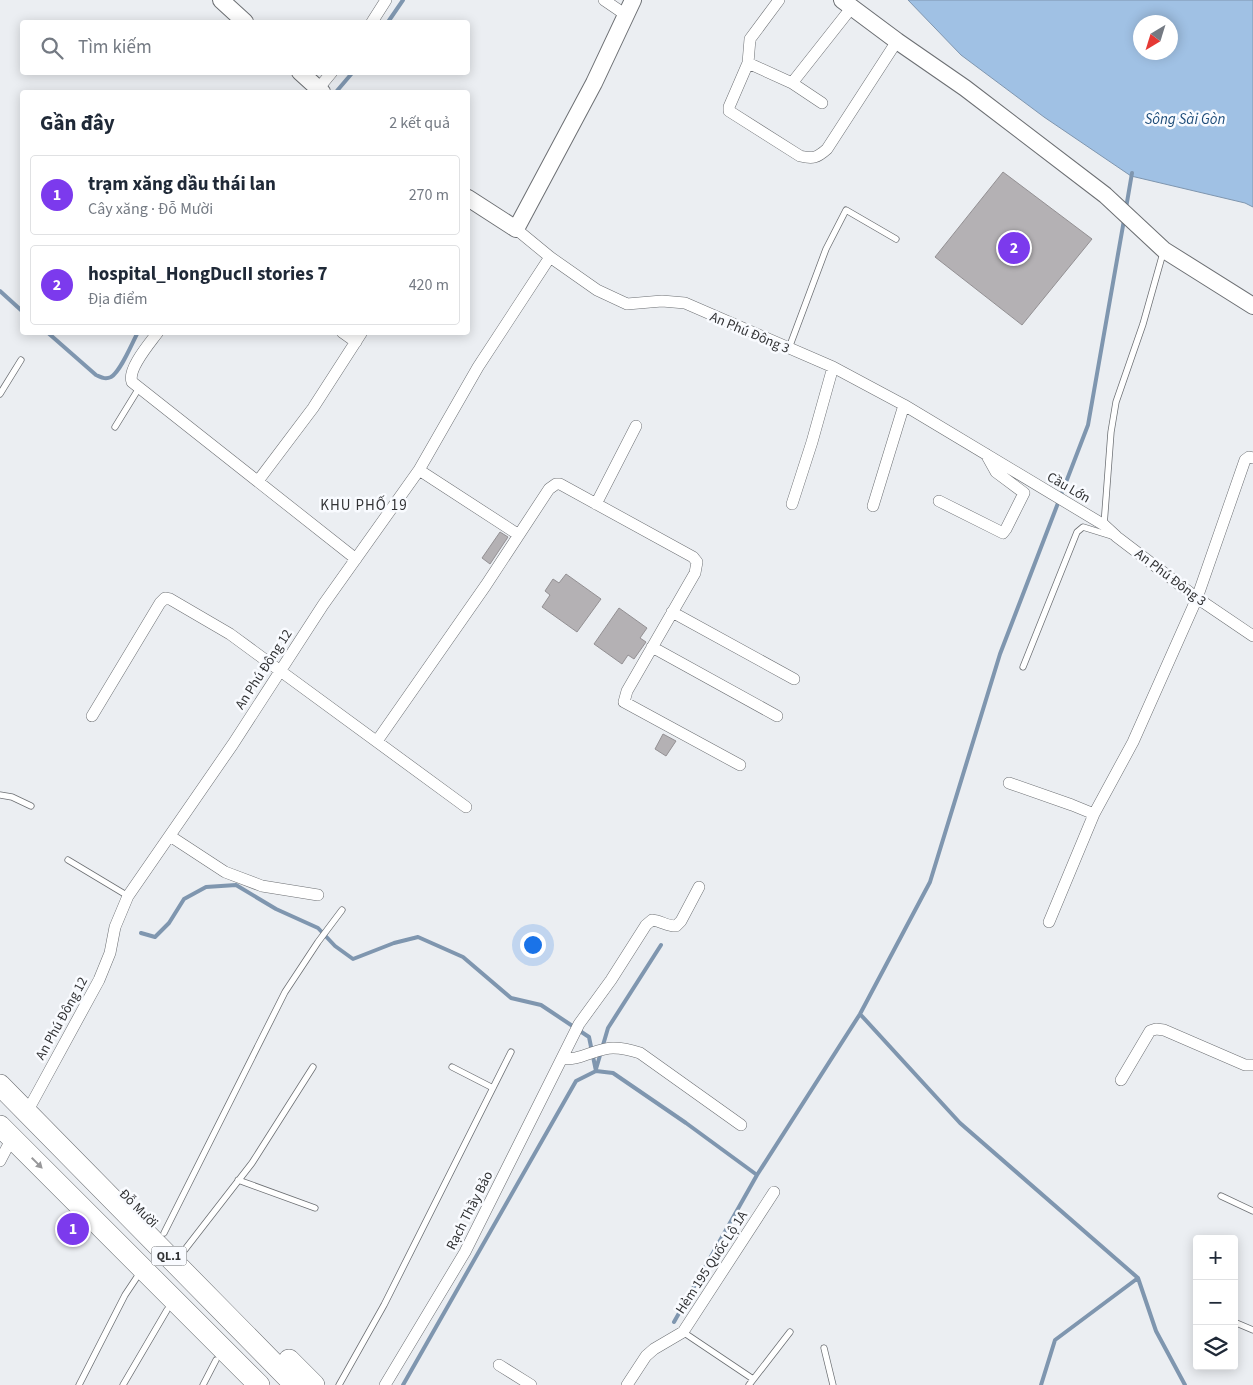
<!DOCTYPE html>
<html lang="vi">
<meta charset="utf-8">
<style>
:root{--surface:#fff;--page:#f6f6f7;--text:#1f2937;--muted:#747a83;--line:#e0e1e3;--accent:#7c3aed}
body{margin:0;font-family:"Source Sans 3",sans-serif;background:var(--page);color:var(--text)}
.controls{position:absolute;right:15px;bottom:15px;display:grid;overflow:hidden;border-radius:5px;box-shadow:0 2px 12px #0003}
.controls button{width:45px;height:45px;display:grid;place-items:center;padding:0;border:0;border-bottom:1px solid var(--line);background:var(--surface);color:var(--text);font:25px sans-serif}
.compass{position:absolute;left:1133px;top:15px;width:45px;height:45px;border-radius:50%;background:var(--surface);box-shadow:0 2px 12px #0003;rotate:218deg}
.you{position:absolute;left:532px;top:944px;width:18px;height:18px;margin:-12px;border:4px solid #fff;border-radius:50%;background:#1a73e8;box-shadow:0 0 0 8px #1a73e833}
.badge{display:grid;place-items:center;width:32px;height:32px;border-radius:50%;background:var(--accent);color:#fff;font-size:16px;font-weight:700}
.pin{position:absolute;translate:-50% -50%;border:2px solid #fff;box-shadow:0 1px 5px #0006}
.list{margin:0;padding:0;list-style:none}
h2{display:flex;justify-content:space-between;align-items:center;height:65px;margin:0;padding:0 20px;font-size:21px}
h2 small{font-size:16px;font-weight:400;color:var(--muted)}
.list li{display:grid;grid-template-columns:32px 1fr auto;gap:15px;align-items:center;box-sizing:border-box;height:80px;margin:0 10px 10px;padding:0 10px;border:1px solid var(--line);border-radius:5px}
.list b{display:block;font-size:19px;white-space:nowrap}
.list p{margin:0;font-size:16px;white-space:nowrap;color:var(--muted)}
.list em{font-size:16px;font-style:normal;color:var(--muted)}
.icon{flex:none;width:28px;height:28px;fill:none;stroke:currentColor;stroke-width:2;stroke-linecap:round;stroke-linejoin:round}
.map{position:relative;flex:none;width:1253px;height:1385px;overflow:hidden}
.search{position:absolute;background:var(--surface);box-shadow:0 2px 12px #0003;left:20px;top:20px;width:450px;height:55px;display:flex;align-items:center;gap:12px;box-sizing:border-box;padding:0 18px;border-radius:5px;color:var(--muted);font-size:19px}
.panel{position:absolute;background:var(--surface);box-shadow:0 2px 12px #0003;left:20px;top:90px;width:450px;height:245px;border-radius:5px}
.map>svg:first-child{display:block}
.water{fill:#a0c1e4;stroke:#7f96af;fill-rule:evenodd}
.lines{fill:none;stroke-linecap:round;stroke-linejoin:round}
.stream{stroke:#7f96af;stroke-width:4}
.building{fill:#b4b1b4;stroke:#939093}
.lane-casing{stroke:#6c6f73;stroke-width:7}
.street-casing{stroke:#6c6f73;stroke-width:12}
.secondary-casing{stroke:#6c6f73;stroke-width:18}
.highway-casing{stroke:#6c6f73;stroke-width:22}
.lane{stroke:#fff;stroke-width:5.5}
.street{stroke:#fff;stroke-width:11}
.secondary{stroke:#fff;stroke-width:16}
.highway{stroke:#fff;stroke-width:21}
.oneway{fill:#98989a}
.labels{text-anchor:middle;stroke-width:5;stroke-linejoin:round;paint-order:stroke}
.shield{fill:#f9fbff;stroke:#6d6e71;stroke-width:1}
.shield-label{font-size:12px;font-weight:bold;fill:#313234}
.street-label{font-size:14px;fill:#313234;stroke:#f9fbff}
.water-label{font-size:15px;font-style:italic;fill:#1e4d7a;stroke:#f9fbff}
.neighbourhood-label{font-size:15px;letter-spacing:1px;fill:#313234;stroke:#f9fbff}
</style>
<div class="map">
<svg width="1253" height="1385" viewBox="0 0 1253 1385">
<rect width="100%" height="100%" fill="#ebeef2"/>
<path class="water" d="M908,0H1253V207L1245,203L1131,176L1044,117L961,55ZM1140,22H1170V52H1140Z"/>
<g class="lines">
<path class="stream" d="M388,22L403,0
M336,92L353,72
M1126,208L1132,173
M0,291L22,311
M47,332L96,375C101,377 105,380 111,377C121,371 132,343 138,332
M141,933L155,937L169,923L184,899L206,887L236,885L276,909L318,928L335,946L353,959L394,943L418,937L463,957L511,998L541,1005L589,1037L596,1071
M860,1014L960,1123L1138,1278L1156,1331L1185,1385
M596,1069L608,1028L661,945
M674,1322L757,1175L860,1014L930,882L1000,654L1088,425L1124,220
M403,1385L576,1081L596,1071L613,1073L686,1123L757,1175
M1041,1385L1055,1340L1138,1278"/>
</g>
<path class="building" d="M1003,172L1092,239L1022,325L935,257Z
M500,532L508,537L490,564L482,558Z
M566,574L601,599L577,632L542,607L550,595L545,591L553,579L559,583Z
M619,608L647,628L640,638L646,642L634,659L628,655L622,664L594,644Z
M663,734L676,741L666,756L655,749Z"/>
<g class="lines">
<defs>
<path id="lane" d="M789,348L826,249L846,210L896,239
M0,394L21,360
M115,427L139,388
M1104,525L1111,432L1116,402L1143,324L1163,253
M1023,667L1077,532L1083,527L1112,536
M0,795L12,797L31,806
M68,860L128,896
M452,1067L493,1088
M238,1180L315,1208
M1221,1196L1253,1211
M164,1233L285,992L318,942L342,910
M183,1252L252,1163L313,1067
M1234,1322L1253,1330
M683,1332L753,1379
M824,1348L833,1385
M79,1385L125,1295L139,1274
M123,1385L167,1310
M203,1385L216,1360
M339,1385L384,1305L511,1052
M749,1385L790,1332"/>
<path id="street" d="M604,0L626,15
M779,0L750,39L748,63L729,107V111L800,156C813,159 817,158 827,149L897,41
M372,22L386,0
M748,63L792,83L822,103
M792,83L852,7
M318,89L332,72
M516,229L550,257L597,290L627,304L662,301L685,303L833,367L904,405L1104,525L1117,537L1197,598L1253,636
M158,332C150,343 127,369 132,382L356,559
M342,332L356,342
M419,470L519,535
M258,481L313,408L362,332
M939,501L1003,533L1006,529L1024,493L996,472L986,454
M596,504L636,426
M792,504L812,442L833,367
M873,506L904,405
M672,612L794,679
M652,647L777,716
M92,716L160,603L165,598L170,599L230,634L466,807
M377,741L486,585L549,489L556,484H560L693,557L697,562L695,573L627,691L624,702L740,765
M1009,783L1072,805L1094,814
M170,836L225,872L262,886L318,895
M1049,922L1094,814L1133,742L1197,598L1245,460L1249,457L1253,458
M562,1058C578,1062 596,1048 613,1048C622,1048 631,1050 640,1053L741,1125
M1121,1080L1150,1031L1156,1029L1164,1030L1245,1065H1253
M27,1112L99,980L110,953L115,927L128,896L233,744L323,605L419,470L478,367L550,257
M0,1161L12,1138
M499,1365L531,1385
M385,1385L465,1252L579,1024L611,980L646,925L652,920C661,921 667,926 676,926L681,921L699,887
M627,1385L646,1356L654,1349L683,1332L774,1192"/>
<path id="secondary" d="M221,0L245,22
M842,0L897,41L965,88L1105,195L1164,250L1253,306
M300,72L322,92
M468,198L516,229L594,83L633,0"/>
<path id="highway" d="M0,1085L295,1385
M0,1126L259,1385
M289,1360L314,1385"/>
</defs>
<use href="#lane" class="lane-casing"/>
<use href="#street" class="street-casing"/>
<use href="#secondary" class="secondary-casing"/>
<use href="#highway" class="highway-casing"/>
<use href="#lane" class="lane"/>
<use href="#street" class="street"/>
<use href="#secondary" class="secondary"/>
<use href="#highway" class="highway"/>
</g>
<defs><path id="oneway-solid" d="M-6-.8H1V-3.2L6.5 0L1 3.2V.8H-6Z" transform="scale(1.25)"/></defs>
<use class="oneway" href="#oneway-solid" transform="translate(37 1163) rotate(45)"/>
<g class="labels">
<rect class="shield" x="151.5" y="1246.5" width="35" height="19" rx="4"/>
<g class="shield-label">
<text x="169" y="1260">QL.1</text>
</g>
<g class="street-label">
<text transform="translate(750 332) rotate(23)" y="5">An Phú Đông 3</text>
<text transform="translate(1069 487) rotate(30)" y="5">Cầu Lớn</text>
<text transform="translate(1171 577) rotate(37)" y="5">An Phú Đông 3</text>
<text transform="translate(263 669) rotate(-57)" y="5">An Phú Đông 12</text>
<text transform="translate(61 1018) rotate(-61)" y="5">An Phú Đông 12</text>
<text transform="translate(139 1208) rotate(45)" y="5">Đỗ Mười</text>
<text transform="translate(469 1210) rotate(-63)" y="5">Rạch Thầy Bảo</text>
<text transform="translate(711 1262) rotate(-57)" y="5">Hẻm 195 Quốc Lộ 1A</text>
</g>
<g class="water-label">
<text x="1185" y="124">Sông Sài Gòn</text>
</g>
<g class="neighbourhood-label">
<text x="364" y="510">KHU PHỐ 19</text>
</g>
</g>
</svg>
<div class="controls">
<button>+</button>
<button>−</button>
<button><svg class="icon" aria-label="layers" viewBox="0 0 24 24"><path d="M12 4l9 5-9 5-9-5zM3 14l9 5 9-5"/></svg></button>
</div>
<svg class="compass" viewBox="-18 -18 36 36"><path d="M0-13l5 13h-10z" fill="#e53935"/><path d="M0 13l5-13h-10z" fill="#747a83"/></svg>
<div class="you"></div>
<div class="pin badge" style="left:73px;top:1229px">1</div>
<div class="pin badge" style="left:1014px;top:248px">2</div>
<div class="search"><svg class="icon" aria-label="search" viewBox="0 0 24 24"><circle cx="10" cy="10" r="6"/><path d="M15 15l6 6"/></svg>Tìm kiếm</div>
<section class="panel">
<h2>Gần đây<small>2 kết quả</small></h2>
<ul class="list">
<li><span class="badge">1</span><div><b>trạm xăng dầu thái lan</b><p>Cây xăng · Đỗ Mười</p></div><em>270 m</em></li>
<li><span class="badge">2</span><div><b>hospital_HongDucII stories 7</b><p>Địa điểm</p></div><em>420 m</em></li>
</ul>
</section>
</div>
